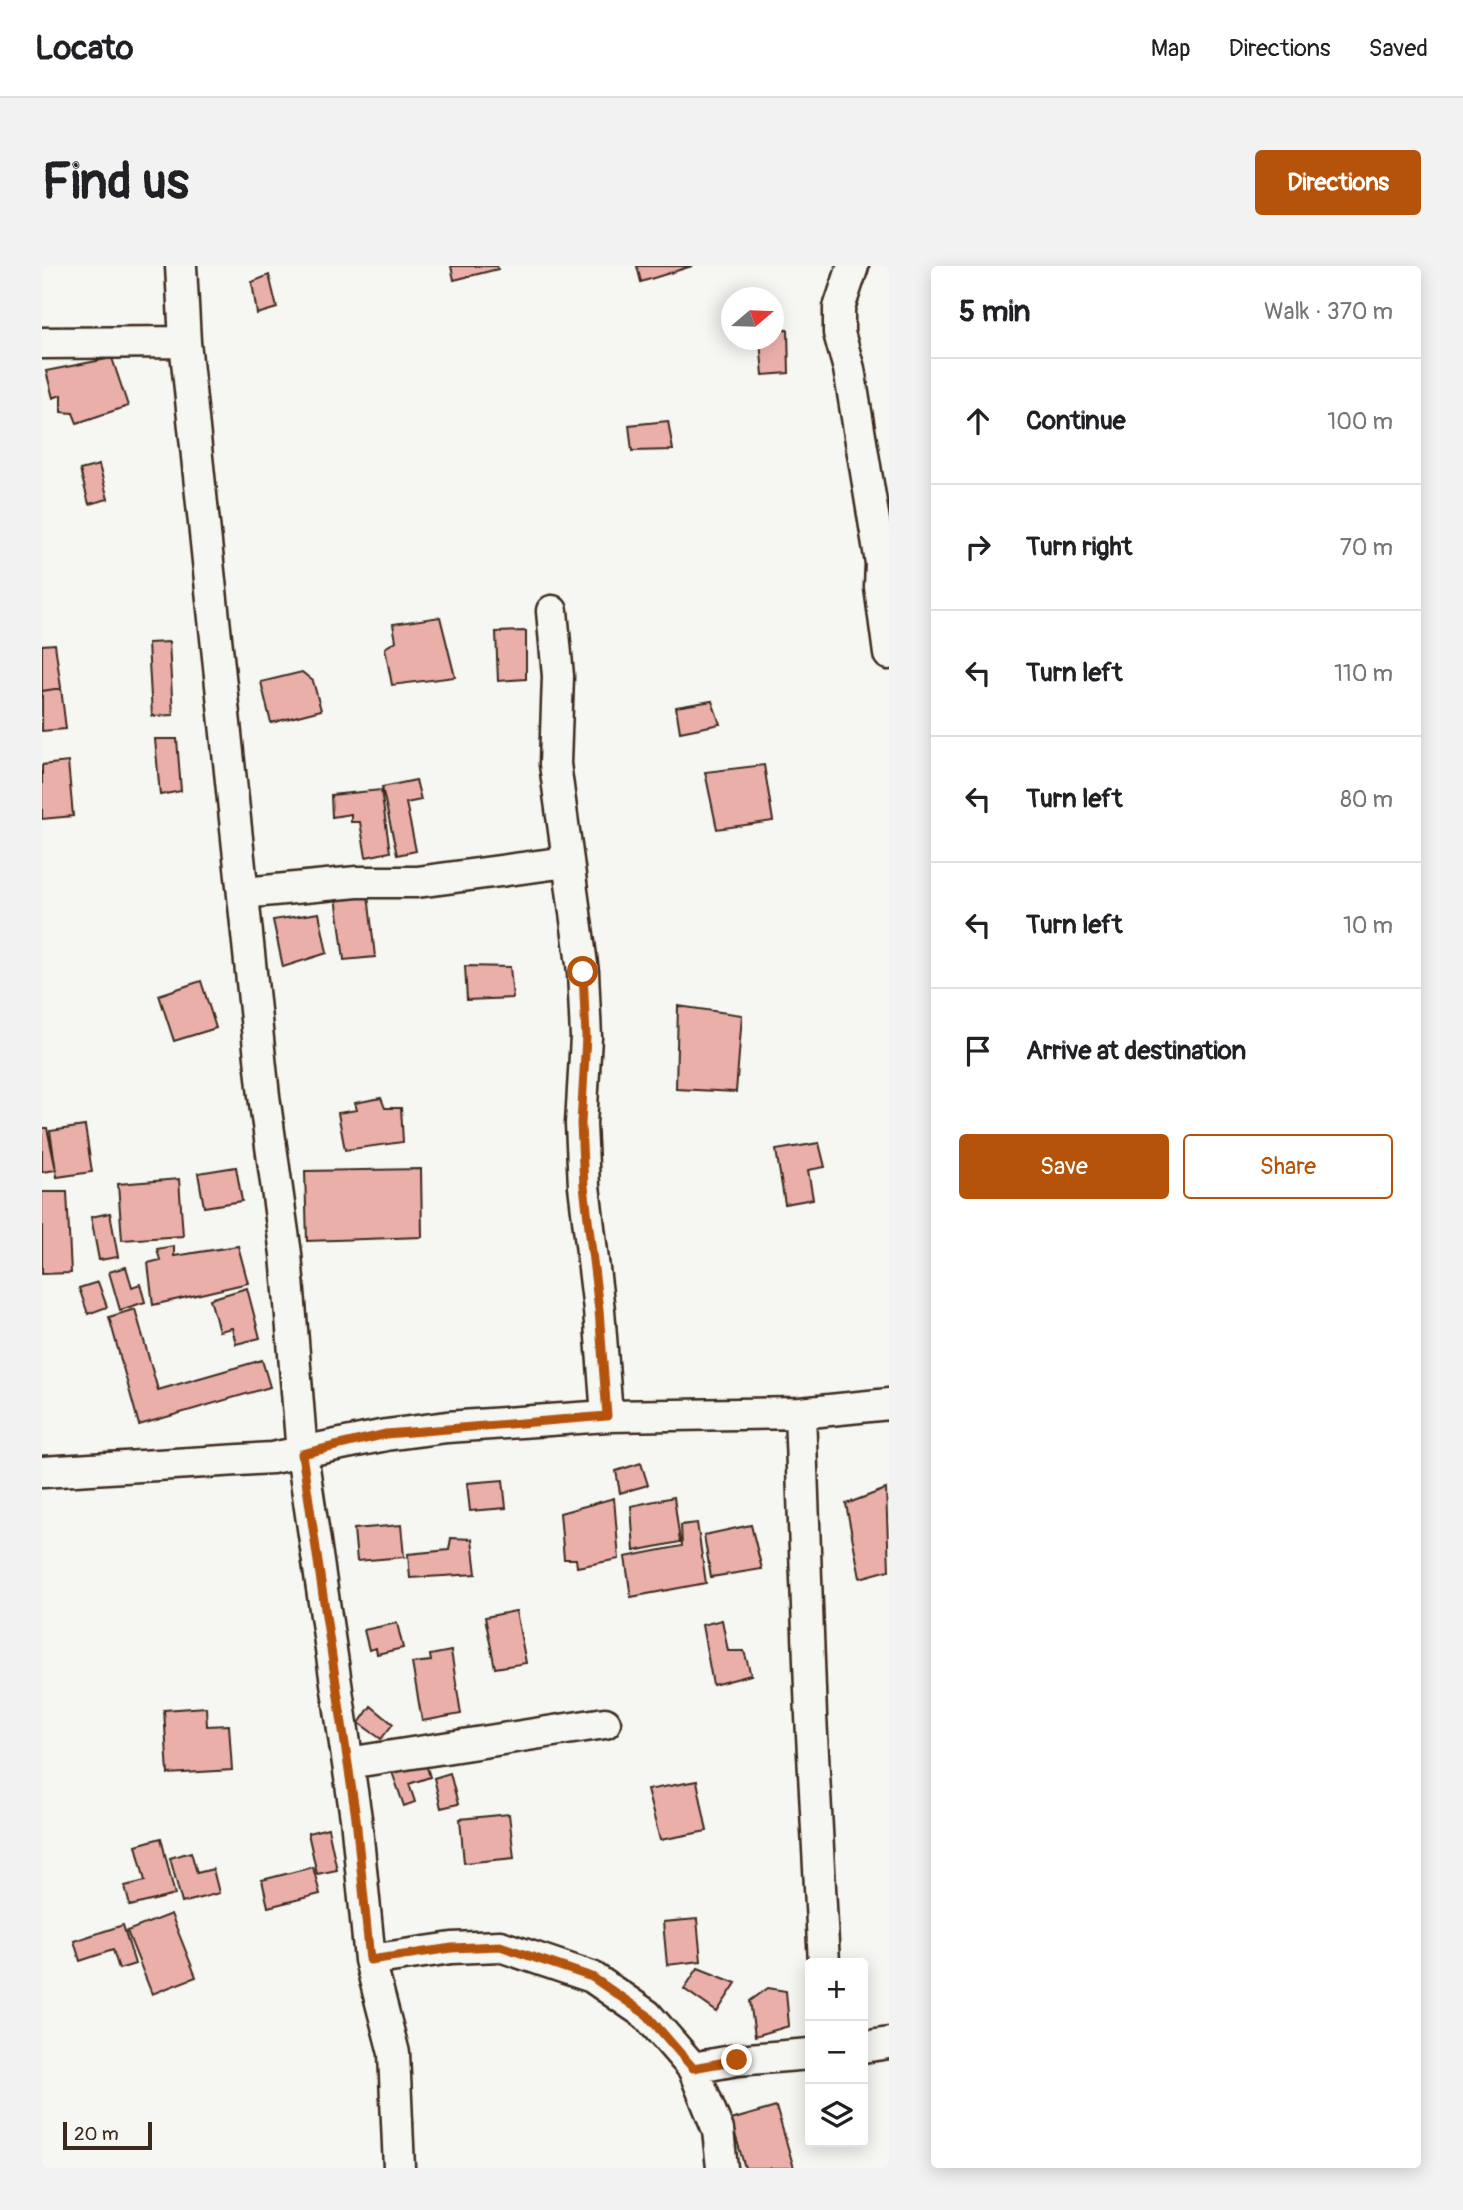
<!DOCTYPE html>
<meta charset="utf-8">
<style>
:root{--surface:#fff;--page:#f2f2f2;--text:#202124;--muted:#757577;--line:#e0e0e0;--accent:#b45309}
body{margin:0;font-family:Pangolin,sans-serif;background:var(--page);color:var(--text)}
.controls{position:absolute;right:21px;bottom:21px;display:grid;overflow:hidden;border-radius:7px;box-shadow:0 4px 18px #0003}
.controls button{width:63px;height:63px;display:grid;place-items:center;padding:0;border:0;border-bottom:2px solid var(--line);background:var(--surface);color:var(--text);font:35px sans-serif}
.compass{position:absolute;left:679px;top:21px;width:63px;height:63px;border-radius:50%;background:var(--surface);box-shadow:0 4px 18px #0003;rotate:71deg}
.scale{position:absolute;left:21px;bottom:18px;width:89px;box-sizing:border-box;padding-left:7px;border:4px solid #3b2a1e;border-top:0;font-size:19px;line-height:24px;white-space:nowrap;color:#3b2a1e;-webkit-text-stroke:5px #f6f6f2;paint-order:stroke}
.stop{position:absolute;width:21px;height:21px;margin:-16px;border:5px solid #b45309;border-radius:50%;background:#fff}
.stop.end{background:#b45309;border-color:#fff;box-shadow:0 2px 7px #0008}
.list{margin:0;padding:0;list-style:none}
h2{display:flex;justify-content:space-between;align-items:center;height:91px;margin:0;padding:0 28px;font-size:30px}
h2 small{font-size:23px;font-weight:400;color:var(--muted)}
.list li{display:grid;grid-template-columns:46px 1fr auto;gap:21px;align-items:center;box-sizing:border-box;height:126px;padding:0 28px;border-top:2px solid var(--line)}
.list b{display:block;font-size:26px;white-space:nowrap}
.list em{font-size:23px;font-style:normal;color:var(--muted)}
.actions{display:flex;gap:14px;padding:21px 28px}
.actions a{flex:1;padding:16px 0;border:2px solid var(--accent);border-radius:7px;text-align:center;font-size:24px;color:var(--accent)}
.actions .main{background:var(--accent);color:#fff}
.icon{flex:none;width:38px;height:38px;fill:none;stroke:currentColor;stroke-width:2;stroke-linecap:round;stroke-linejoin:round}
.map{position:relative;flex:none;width:847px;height:1902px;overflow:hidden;border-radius:7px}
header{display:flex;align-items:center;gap:42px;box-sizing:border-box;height:98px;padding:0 35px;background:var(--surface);border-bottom:2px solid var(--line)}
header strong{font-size:33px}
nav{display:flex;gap:38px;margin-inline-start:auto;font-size:24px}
.intro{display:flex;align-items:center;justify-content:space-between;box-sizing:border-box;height:168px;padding:0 42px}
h1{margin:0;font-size:49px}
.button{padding:18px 32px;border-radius:7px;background:var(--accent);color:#fff;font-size:24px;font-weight:700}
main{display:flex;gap:42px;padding:0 42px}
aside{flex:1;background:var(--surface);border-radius:7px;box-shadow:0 4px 18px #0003}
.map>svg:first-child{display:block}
.building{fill:#eaafa9;stroke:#3b2a1e;stroke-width:2}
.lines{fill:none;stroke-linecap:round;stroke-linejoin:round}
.street-casing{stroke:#3b2a1e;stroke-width:35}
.street{stroke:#f6f6f2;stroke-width:30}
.route{stroke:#b45309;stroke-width:9}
</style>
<header>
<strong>Locato</strong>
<nav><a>Map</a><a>Directions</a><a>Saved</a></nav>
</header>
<div class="intro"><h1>Find us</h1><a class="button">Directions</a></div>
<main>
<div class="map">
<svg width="847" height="1902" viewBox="0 0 847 1902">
<rect width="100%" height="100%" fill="#f6f6f2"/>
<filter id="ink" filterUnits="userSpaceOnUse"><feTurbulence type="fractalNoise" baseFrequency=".0143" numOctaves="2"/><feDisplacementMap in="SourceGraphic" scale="14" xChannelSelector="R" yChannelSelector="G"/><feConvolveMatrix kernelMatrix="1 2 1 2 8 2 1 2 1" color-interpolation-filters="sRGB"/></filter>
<g filter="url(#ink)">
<path class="building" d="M409,0H455L456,3L412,14Z
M595,0H650L599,16Z
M227,9L235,42L215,48L210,16Z
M732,63L746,64L747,107L721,109L718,74H732Z
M70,92L86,140L35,157L31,147L19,146V129L11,132L4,105Z
M626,155L631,184L590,185L587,159Z
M57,199L66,233L47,238L38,204Z
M398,351L413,411L350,419L343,382L354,375L351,358Z
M484,365V413L456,415L454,366Z
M127,376L131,449L110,450L106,377Z
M13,378L19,422L0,425V379Z
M260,406L271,415L279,444L229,457L219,416Z
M19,422L24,463L0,465V425Z
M670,435L678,458L638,466L634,441Z
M113,473H135L139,525L118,529Z
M26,496L31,550L0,553V499Z
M722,499L731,555L675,563L663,506Z
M374,514L379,534L364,537L374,585L355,589L340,521Z
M339,524L348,586L324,591L318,556H309V548L290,551L289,529Z
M326,628L333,691L302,694L294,630Z
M277,647L285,687L241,701L231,654Z
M423,700L468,701L471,732L425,734Z
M159,715L174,762L132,775L117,729Z
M636,740L700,749L694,826L634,823Z
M339,832L343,842H359L361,876L303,884L296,847L315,844L313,837Z
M43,860L50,906L15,911L8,865Z
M0,862H5L14,904L0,906Z
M777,877L783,901L766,904L771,933L743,938L734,884Z
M194,901L200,935L162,941L156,907Z
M379,903L380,971L265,975L263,905Z
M137,913L141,970L80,974L76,918Z
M0,926H25L29,1007L0,1008Z
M68,947L76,991L57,994L49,951Z
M132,980V990L196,980L206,1017L111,1039L106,997L118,994L115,983Z
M84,1001L90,1021L98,1018L103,1036L78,1044L67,1006Z
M56,1016L65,1041L46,1048L37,1022Z
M205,1022L218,1072L194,1078L190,1062L177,1065L168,1033Z
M93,1043L116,1124L220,1094L228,1121L97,1159L67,1051Z
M599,1197L606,1219L578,1227L574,1205Z
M461,1214L464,1242L428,1245L425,1217Z
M844,1223L847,1304L818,1312L804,1238Z
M632,1231L638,1276L592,1285L589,1240Z
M572,1232L577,1293L535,1301L534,1293H522L518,1247Z
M655,1257L664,1317L589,1331L583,1291L640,1280L639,1259Z
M359,1259L362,1291L315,1295L312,1263Z
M709,1259L720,1303L669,1311L662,1269Z
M409,1272L430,1273L434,1308L368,1312L366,1288L407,1284Z
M474,1345L484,1397L453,1402L443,1351Z
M680,1354L686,1385H702L709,1409L671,1419L660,1359Z
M355,1357L361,1382L335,1388L334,1382L327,1384L322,1364Z
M409,1385L419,1448L380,1455L370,1397L389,1395L388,1389Z
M329,1440L351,1458L339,1473L317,1457Z
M164,1441L165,1460L187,1459L190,1504L126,1508L122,1444Z
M383,1495L388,1511L367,1518L373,1536L362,1540L350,1506Z
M408,1507L416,1538L399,1542L392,1512Z
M655,1515L665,1565L618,1574L605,1524Z
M467,1548L472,1592L422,1597L418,1553Z
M286,1562L295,1604L275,1608L266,1567Z
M119,1572L133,1629L88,1640L83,1620L103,1615L94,1579Z
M149,1586L155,1607L171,1603L177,1627L140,1637L128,1592Z
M271,1601L278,1628L226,1641L220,1614Z
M129,1648L154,1711L110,1728L85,1665Z
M655,1653L659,1695L625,1699L621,1656Z
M81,1659L93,1698L77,1703L71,1684L38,1695L32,1675Z
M656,1702L694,1717L675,1746L642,1723Z
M726,1722L744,1725L747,1760L713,1770L708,1735Z
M734,1841L752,1902H703L689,1854Z"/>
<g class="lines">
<defs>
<path id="street" d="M139,0L143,76L222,830L244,988L260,1188L314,1552L328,1694L352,1787L357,1902
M811,0L797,42V67L807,103L839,297L838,321L847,388
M0,77L143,76
M510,345L516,410L513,498L541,706L544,771L539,858L542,920L557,1044L565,1150
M201,627L315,616H375L525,596
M758,1147L769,1450L782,1697
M0,1206L230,1192L344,1169L405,1161L565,1150L758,1147L847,1138
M306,1497L563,1457
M328,1694L410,1682L458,1680L550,1711L605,1749L651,1802L676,1864L680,1902
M821,1781L847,1777
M651,1802L695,1794L768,1788"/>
</defs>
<use href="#street" class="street-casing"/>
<use href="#street" class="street"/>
</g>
</g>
<g class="lines" filter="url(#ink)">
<path class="route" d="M541,706L544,771L539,858L542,920L557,1044L565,1150L344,1168L260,1188L314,1552L328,1694L410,1682L458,1680L550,1711L605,1749L651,1802L695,1794"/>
</g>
</svg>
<div class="controls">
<button>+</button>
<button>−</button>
<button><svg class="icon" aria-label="layers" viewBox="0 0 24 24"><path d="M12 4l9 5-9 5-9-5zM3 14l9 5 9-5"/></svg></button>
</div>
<svg class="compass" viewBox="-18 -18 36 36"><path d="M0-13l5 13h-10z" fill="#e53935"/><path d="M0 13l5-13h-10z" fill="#757577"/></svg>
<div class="scale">20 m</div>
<div class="stop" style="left:541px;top:706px"></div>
<div class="stop end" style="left:695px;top:1794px"></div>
</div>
<aside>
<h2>5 min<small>Walk · 370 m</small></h2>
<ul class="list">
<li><svg class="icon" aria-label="ahead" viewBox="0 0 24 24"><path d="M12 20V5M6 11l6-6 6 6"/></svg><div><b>Continue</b></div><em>100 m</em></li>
<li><svg class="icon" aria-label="right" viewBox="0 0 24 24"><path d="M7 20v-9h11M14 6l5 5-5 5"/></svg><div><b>Turn right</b></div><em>70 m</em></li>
<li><svg class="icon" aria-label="left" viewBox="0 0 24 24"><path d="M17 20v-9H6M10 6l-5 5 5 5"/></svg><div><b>Turn left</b></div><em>110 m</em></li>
<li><svg class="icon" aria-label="left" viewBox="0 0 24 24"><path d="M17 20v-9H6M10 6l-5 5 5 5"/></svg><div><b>Turn left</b></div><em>80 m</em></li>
<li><svg class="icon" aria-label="left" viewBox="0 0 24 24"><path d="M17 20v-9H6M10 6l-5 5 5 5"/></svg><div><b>Turn left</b></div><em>10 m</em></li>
<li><svg class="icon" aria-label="arrive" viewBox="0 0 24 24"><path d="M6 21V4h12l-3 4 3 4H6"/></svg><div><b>Arrive at destination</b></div></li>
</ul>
<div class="actions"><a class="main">Save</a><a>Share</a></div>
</aside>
</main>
